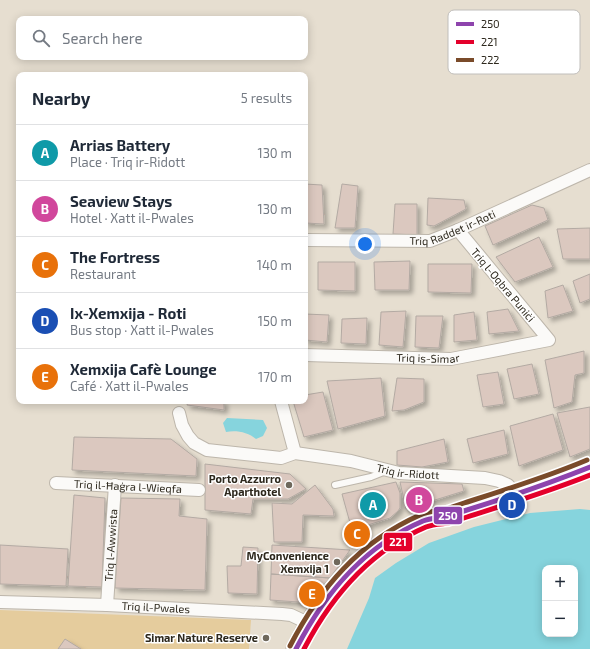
<!DOCTYPE html>
<meta charset="utf-8">
<style>
:root{--surface:#fff;--page:#f6f6f7;--text:#1f2937;--muted:#747a83;--line:#e0e1e3;--accent:#6e685c}
body{margin:0;font-family:"Exo 2",sans-serif;background:var(--page);color:var(--text)}
.controls{position:absolute;right:12px;bottom:12px;display:grid;overflow:hidden;border-radius:8px;box-shadow:0 2px 10px #0003}
.controls button{width:36px;height:36px;display:grid;place-items:center;padding:0;border:0;border-bottom:1px solid var(--line);background:var(--surface);color:var(--text);font:20px sans-serif}
.you{position:absolute;left:365px;top:244px;width:14px;height:14px;margin:-10px;border:3px solid #fff;border-radius:50%;background:#1a73e8;box-shadow:0 0 0 6px #1a73e833}
.badge{display:grid;place-items:center;width:26px;height:26px;border-radius:50%;background:var(--accent);color:#fff;font-size:13px;font-weight:700}
.pin{position:absolute;translate:-50% -50%;border:2px solid #fff;box-shadow:0 1px 4px #0006}
.list{margin:0;padding:0;list-style:none}
h2{display:flex;justify-content:space-between;align-items:center;height:52px;margin:0;padding:0 16px;font-size:17px}
h2 small{font-size:13px;font-weight:400;color:var(--muted)}
.list li{display:grid;grid-template-columns:26px 1fr auto;gap:12px;align-items:center;box-sizing:border-box;height:56px;padding:0 16px;border-top:1px solid var(--line)}
.list b{display:block;font-size:15px;white-space:nowrap}
.list p{margin:0;font-size:13px;white-space:nowrap;color:var(--muted)}
.list em{font-size:13px;font-style:normal;color:var(--muted)}
.icon{flex:none;width:22px;height:22px;fill:none;stroke:currentColor;stroke-width:2;stroke-linecap:round;stroke-linejoin:round}
.map{position:relative;flex:none;width:590px;height:649px;overflow:hidden}
.search{position:absolute;background:var(--surface);box-shadow:0 2px 10px #0003;left:16px;top:16px;width:292px;height:44px;display:flex;align-items:center;gap:10px;box-sizing:border-box;padding:0 14px;border-radius:8px;color:var(--muted);font-size:15px}
.panel{position:absolute;background:var(--surface);box-shadow:0 2px 10px #0003;left:16px;top:72px;width:292px;height:332px;border-radius:8px}
.map>svg:first-child{display:block}
.green{fill:#e5cc9d}
.water{fill:#86d4dd;fill-rule:evenodd}
.building{fill:#dbc8bf;stroke:#b3aaa3;filter:url(#shadow)}
.lines{fill:none;stroke-linecap:round;stroke-linejoin:round}
.service-casing{stroke:#bdb6ab;stroke-width:8}
.minor-casing{stroke:#bdb6ab;stroke-width:14}
.primary-casing{stroke:#bdb6ab;stroke-width:21}
.service{stroke:#fbfaf8;stroke-width:6}
.minor{stroke:#fbfaf8;stroke-width:12}
.primary{stroke:#fbfaf8;stroke-width:19}
.bus-1-casing{stroke:#fff;stroke-width:8}
.bus-2-casing{stroke:#fff;stroke-width:8}
.bus-3-casing{stroke:#fff;stroke-width:8}
.bus-1{stroke:#8e44ad;stroke-width:5}
.bus-2{stroke:#e4002b;stroke-width:5}
.bus-3{stroke:#7a4b2a;stroke-width:5}
.poi-dot{fill:#6e685c;stroke:#fff;stroke-width:1.5}
.labels{text-anchor:middle;stroke-width:3;stroke-linejoin:round;paint-order:stroke}
.street-label{font-size:11px;fill:#2d281d;stroke:#fff}
.poi-label{font-size:11px;font-weight:bold;fill:#2d281d;stroke:#fff;text-anchor:end}
.key{fill:#fff;stroke:#c0bebb;stroke-width:1}
.key-label{font-size:11px;fill:#2d281d}
.line-badge{stroke:#fff;stroke-width:1.5}
.badge-label{font-size:11px;text-anchor:middle;font-weight:bold;fill:#fff}
</style>
<div class="map">
<svg width="590" height="649" viewBox="0 0 590 649">
<defs>
<filter id="shadow"><feDropShadow dx="3.5" dy="3.5" stdDeviation="2" flood-color="#0004"/></filter>
</defs>
<rect width="100%" height="100%" fill="#e6ded0"/>
<path class="green" d="M0,610L251,620L249,649H0Z"/>
<path class="water" d="M227,418L263,420L267,428L263,436L256,439C248,432 236,430 226,432L223,423Z
M580,509L590,510V649H347L369,598L375,578L396,563L429,543L474,527L530,513ZM545,568H575V634H545Z"/>
<path class="building" d="M305,184L322,185L324,224L305,223Z
M342,184L358,186L355,228H335Z
M428,198L464,200L466,209L434,226L427,225Z
M395,204H417V235L393,234Z
M532,205L544,208L548,220L493,245L485,226Z
M590,228V259H563L557,229Z
M539,237L553,267L515,282L496,257Z
M410,261L409,290H375L374,262Z
M318,262H355V291L318,290Z
M428,264H472L471,293L428,292Z
M590,274V299L580,303L573,281Z
M563,285L573,311L548,318L545,291Z
M508,309L519,331L489,334L487,312Z
M406,311L403,347L379,345L381,312Z
M474,312L477,340L454,342V315Z
M305,314L329,315L327,342L305,340Z
M416,316H443L439,348L415,347Z
M367,318L366,344L341,343L342,319Z
M584,351V373L575,375L572,402L554,408L545,360Z
M532,364L539,394L514,399L507,369Z
M498,372L504,404L483,407L477,375Z
M381,378L385,416L338,429L327,381Z
M397,378L424,379V402L404,410L392,411Z
M323,392L333,430L304,437L293,401H305V395Z
M188,401H224V410L187,405Z
M590,407V449L570,457L557,413Z
M553,414L563,450L519,466L510,426Z
M504,430L508,454L473,463L467,439Z
M74,437L171,439L197,459L196,476L72,470Z
M444,439L448,462L422,467L397,465V451Z
M205,464L290,474L306,489L288,499H253L251,514L205,510Z
M396,482L400,493V508L398,511L390,518L352,530L342,494Z
M400,482L462,484L464,491L406,509Z
M315,485L333,509L334,516L303,515L302,542H274L272,503L292,504Z
M74,495L105,498L102,587L68,586Z
M121,498L180,499L179,516L207,519L205,590L115,588Z
M0,545L68,549L66,586L0,584Z
M272,545L350,550L330,578L271,574Z
M243,547L258,548L257,594L228,593L227,566H241Z
M271,574L330,578L312,603L270,600Z
M65,639L81,649H58Z"/>
<g class="lines">
<defs>
<path id="service" d="M335,485L371,477L386,471"/>
<g id="minor">
<path id="s1" d="M305,240L430,241L458,230L590,170"/>
<path id="s2" d="M305,355L451,359L549,340L458,230"/>
<path d="M281,401L295,453"/>
<path id="s3" d="M179,413L182,425L188,436L194,443L207,450L281,458L295,453L351,461L399,473L485,478L499,481L508,485L517,495"/>
<path id="s4" d="M56,483L199,490"/>
<path id="s5" d="M0,602L107,605L282,614L291,615L310,624"/>
<path id="s6" d="M107,605L115,485"/>
</g>
<path id="primary" d="M296,649C324,590 363,548 423,521C431,518 439,517 447,516C457,513 466,510 476,507C514,495 553,482 590,467"/>
</defs>
<use href="#service" class="service-casing"/>
<use href="#minor" class="minor-casing"/>
<use href="#primary" class="primary-casing"/>
<use href="#service" class="service"/>
<use href="#minor" class="minor"/>
<use href="#primary" class="primary"/>
<defs>
<path id="bus-1" d="M296,649C325,593 364,546 423,521C431,518 439,518 447,516C454,515 460,512 467,510C509,497 550,483 590,467"/>
<path id="bus-2" d="M304,649C331,597 370,551 426,527C433,524 442,524 449,523C455,521 461,519 467,517C508,504 550,491 590,475"/>
<path id="bus-3" d="M290,646C320,588 359,542 420,515C428,511 438,511 446,509C452,507 458,505 464,503C505,490 547,477 587,460"/>
</defs>
<use href="#bus-1" class="bus-1-casing"/>
<use href="#bus-2" class="bus-2-casing"/>
<use href="#bus-3" class="bus-3-casing"/>
<use href="#bus-1" class="bus-1"/>
<use href="#bus-2" class="bus-2"/>
<use href="#bus-3" class="bus-3"/>
</g>
<g class="poi-dot">
<circle cx="289" cy="485" r="4"/>
<circle cx="337" cy="562" r="4"/>
<circle cx="266" cy="638" r="4"/>
</g>
<g class="labels">
<g class="street-label">
<text dy="4" stroke="none"><textPath href="#s1" startOffset="150">Triq Raddet ir-Roti</textPath></text>
<text transform="translate(503 285) rotate(50)" y="4">Triq l-Oqbra Puniċi</text>
<text dy="4" stroke="none"><textPath href="#s2" startOffset="123">Triq is-Simar</textPath></text>
<text dy="4" stroke="none"><textPath href="#s3" startOffset="253">Triq ir-Ridott</textPath></text>
<text dy="4" stroke="none"><textPath href="#s4" startOffset="72">Triq il-Ħaġra l-Wieqfa</textPath></text>
<text dy="4" stroke="none"><textPath href="#s6" startOffset="60">Triq l-Awwista</textPath></text>
<text dy="4" stroke="none"><textPath href="#s5" startOffset="156">Triq il-Pwales</textPath></text>
</g>
<g class="poi-label">
<text x="281" y="483">Porto Azzurro<tspan x="281" dy="13">Aparthotel</tspan></text>
<text x="329" y="560">MyConvenience<tspan x="329" dy="13">Xemxija 1</tspan></text>
<text x="258" y="642">Simar Nature Reserve</text>
</g>
</g>
<rect x="448" y="10" width="132" height="64" rx="6" class="key"/>
<rect x="456" y="22" width="18" height="4" fill="#8e44ad"/>
<rect x="456" y="40" width="18" height="4" fill="#e4002b"/>
<rect x="456" y="58" width="18" height="4" fill="#7a4b2a"/>
<g class="key-label">
<text x="481" y="28">250</text>
<text x="481" y="46">221</text>
<text x="481" y="64">222</text>
</g>
<g class="line-badge">
<rect x="433" y="506" width="30" height="19" rx="4" fill="#8e44ad"/>
<rect x="383" y="532" width="30" height="20" rx="4" fill="#e4002b"/>
</g>
<g class="badge-label">
<text x="448" y="520">250</text>
<text x="398" y="546">221</text>
</g>
</svg>
<div class="controls">
<button>+</button>
<button>−</button>
</div>
<div class="you"></div>
<div class="pin badge" style="left:373px;top:505px;background:#0f9aa8">A</div>
<div class="pin badge" style="left:419px;top:500px;background:#d1479c">B</div>
<div class="pin badge" style="left:357px;top:534px;background:#e8710a">C</div>
<div class="pin badge" style="left:512px;top:505px;background:#1a4fb4">D</div>
<div class="pin badge" style="left:312px;top:594px;background:#e8710a">E</div>
<div class="search"><svg class="icon" aria-label="search" viewBox="0 0 24 24"><circle cx="10" cy="10" r="6"/><path d="M15 15l6 6"/></svg>Search here</div>
<section class="panel">
<h2>Nearby<small>5 results</small></h2>
<ul class="list">
<li><span class="badge" style="background:#0f9aa8">A</span><div><b>Arrias Battery</b><p>Place · Triq ir-Ridott</p></div><em>130 m</em></li>
<li><span class="badge" style="background:#d1479c">B</span><div><b>Seaview Stays</b><p>Hotel · Xatt il-Pwales</p></div><em>130 m</em></li>
<li><span class="badge" style="background:#e8710a">C</span><div><b>The Fortress</b><p>Restaurant</p></div><em>140 m</em></li>
<li><span class="badge" style="background:#1a4fb4">D</span><div><b>Ix-Xemxija - Roti</b><p>Bus stop · Xatt il-Pwales</p></div><em>150 m</em></li>
<li><span class="badge" style="background:#e8710a">E</span><div><b>Xemxija Cafè Lounge</b><p>Café · Xatt il-Pwales</p></div><em>170 m</em></li>
</ul>
</section>
</div>
